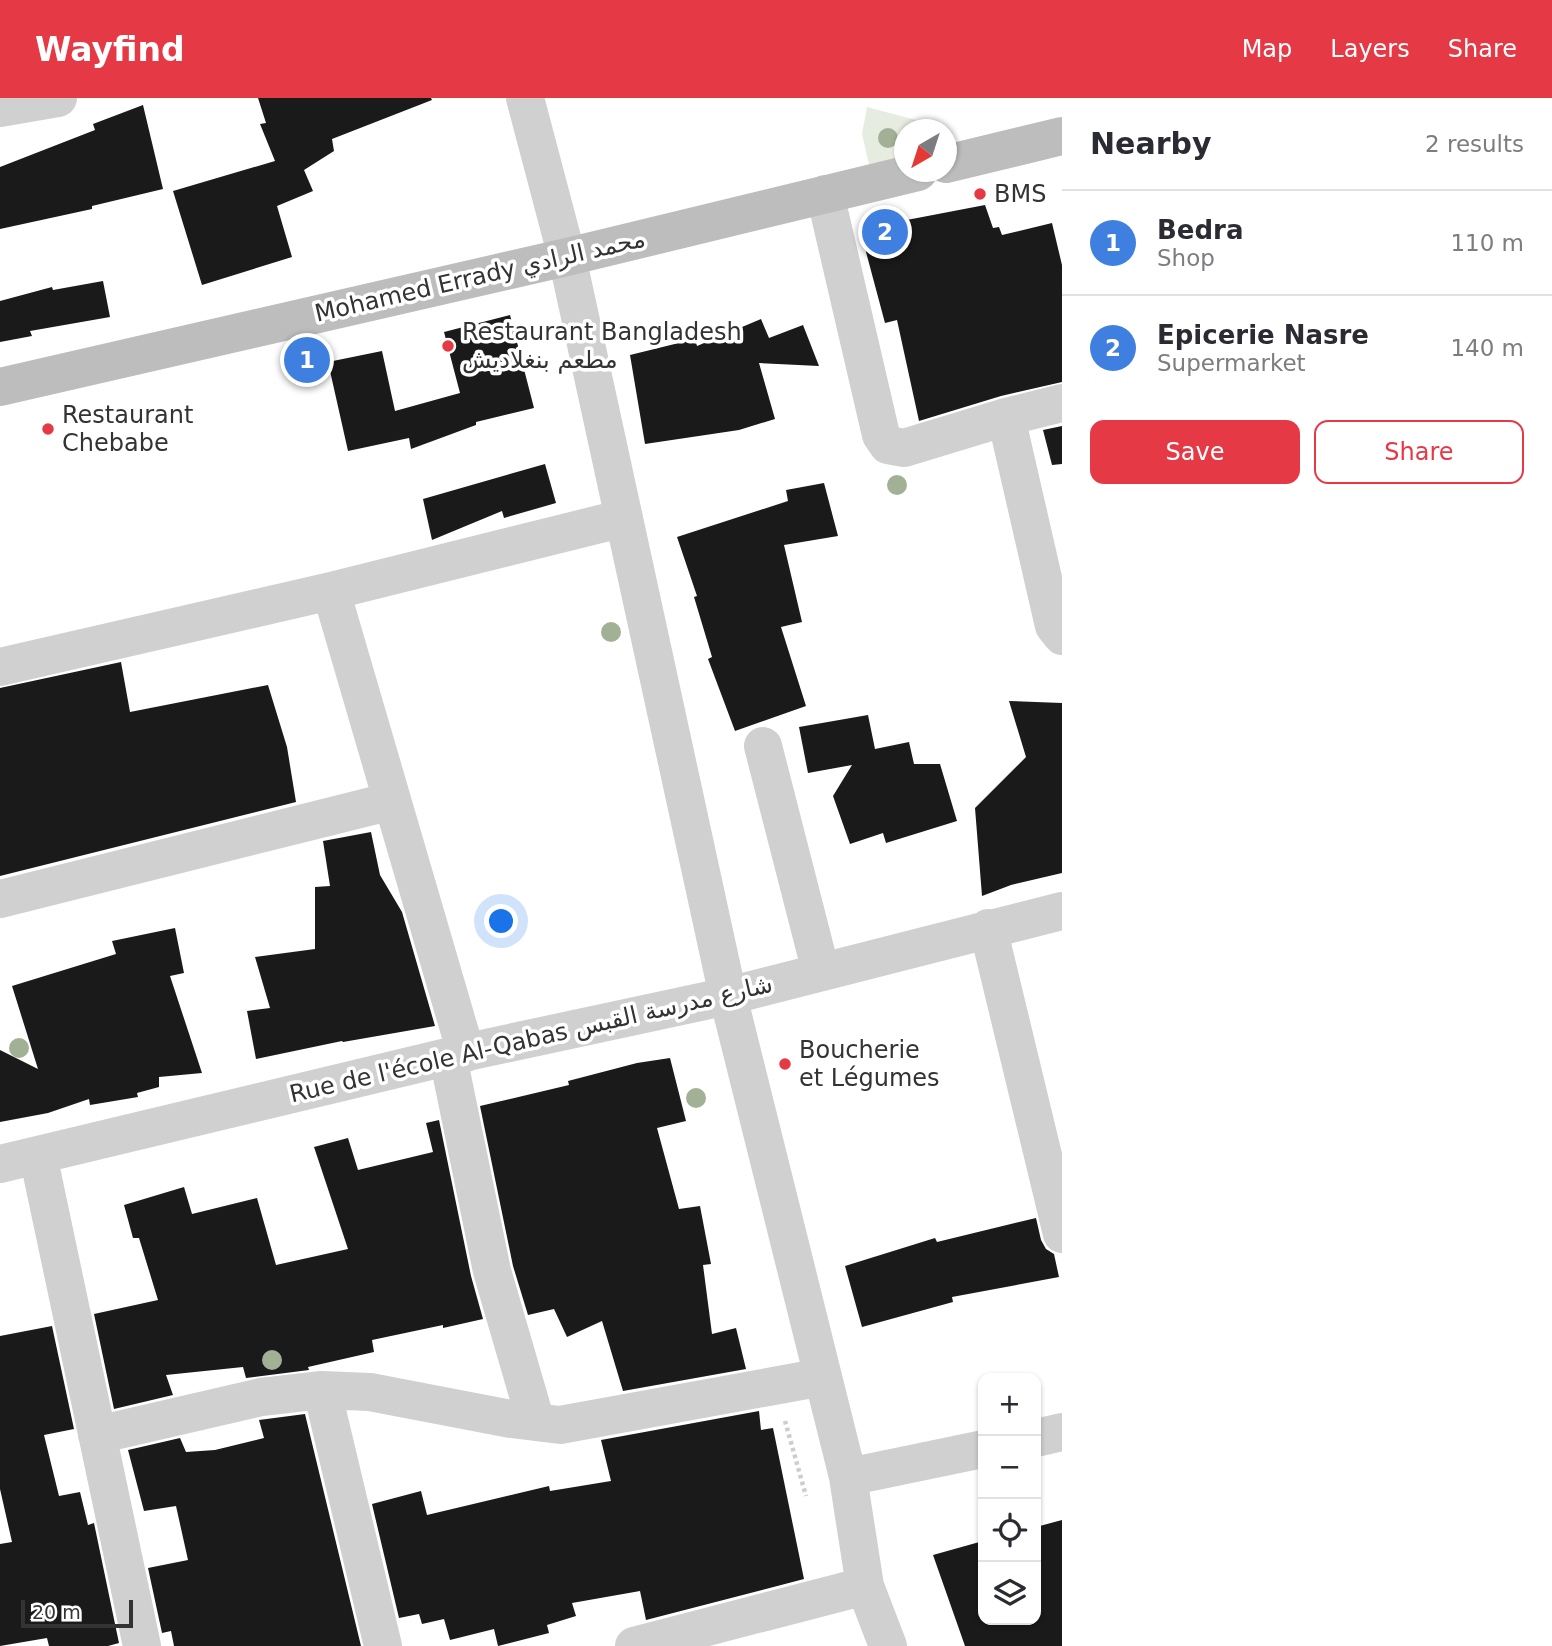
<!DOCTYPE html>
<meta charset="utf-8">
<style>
:root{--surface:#fff;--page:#f2f2f3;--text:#2b2b33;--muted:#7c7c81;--line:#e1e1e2;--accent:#e63946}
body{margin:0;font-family:"DejaVu Sans","Noto Naskh Arabic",sans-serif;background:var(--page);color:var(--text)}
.controls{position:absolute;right:21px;bottom:21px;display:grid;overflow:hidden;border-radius:14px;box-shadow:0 2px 5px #0004}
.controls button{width:63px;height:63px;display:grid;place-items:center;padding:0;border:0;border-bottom:2px solid var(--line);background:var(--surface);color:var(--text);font:35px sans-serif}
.compass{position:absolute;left:894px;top:21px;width:63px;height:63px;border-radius:50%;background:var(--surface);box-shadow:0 2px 5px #0004;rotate:219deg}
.scale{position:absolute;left:21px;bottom:18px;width:112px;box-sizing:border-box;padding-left:7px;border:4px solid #333;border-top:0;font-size:19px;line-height:24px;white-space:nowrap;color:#333;-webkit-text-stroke:5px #fff;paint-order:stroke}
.you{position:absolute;left:502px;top:824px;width:24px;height:24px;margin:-18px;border:5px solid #fff;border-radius:50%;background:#1a73e8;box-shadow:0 0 0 10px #1a73e833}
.badge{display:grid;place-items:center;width:46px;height:46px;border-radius:50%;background:var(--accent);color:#fff;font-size:23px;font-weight:700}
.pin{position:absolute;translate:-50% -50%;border:4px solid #fff;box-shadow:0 2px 7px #0006}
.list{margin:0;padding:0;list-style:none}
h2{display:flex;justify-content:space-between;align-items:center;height:91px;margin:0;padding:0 28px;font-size:30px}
h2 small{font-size:23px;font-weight:400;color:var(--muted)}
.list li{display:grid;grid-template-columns:46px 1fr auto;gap:21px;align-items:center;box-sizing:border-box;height:105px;padding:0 28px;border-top:2px solid var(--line)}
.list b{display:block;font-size:26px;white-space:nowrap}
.list p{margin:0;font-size:23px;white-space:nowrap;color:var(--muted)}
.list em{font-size:23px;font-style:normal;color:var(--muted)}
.actions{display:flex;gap:14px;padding:21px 28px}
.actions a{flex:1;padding:16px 0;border:2px solid var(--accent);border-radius:14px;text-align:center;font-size:24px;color:var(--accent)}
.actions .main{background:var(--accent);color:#fff}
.icon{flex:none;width:38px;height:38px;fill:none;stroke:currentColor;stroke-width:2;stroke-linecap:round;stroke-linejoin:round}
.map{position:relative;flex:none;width:1062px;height:1548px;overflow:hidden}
header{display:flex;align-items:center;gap:42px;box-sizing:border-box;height:98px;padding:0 35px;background:var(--accent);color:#fff}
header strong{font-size:33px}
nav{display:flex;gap:38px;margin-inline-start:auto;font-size:24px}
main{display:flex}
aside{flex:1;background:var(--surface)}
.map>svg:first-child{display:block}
.green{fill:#e6ecdf}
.building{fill:#1a1a1a}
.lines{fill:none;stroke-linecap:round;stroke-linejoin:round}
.path{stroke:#cdcdcd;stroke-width:4.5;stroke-dasharray:3.5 3.5;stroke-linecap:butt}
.street{stroke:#d0d0d0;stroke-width:38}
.secondary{stroke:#bdbdbd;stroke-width:38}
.tree{fill:#a2b095}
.poi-dot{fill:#e63946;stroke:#fff;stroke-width:2.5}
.labels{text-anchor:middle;stroke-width:7;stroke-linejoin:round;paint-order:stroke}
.poi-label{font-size:24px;fill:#333;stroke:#fff;text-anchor:start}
.street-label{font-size:24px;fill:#333;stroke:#fff}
</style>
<header>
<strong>Wayfind</strong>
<nav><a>Map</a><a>Layers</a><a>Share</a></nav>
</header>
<main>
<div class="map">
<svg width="1062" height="1548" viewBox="0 0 1062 1548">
<rect width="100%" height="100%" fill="#fff"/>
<path class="green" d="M867,9L927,25L926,31L904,32V69L871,75L862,36Z"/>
<path class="building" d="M258,0H431L432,2L332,41L334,53L304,72L313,93L277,108L292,159L202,187L173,93L275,63L260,26L266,25Z
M143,7L163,91L92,108V111L0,131V69L95,32L93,26Z
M985,107L993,130L999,129L1002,137L1052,125L1062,167V284L1001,298L919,323L897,222L885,225L866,154L865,130Z
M103,183L110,219L30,233L32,238L0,244V203L52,189L53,192Z
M510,217L534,310L476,324V327L411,351L409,340L348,353L328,264L382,253L395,313L460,295L444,234Z
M761,221L769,240L803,227L819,268L759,265L775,321L739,332L645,346L630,257L695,241L697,248Z
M1062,328V366L1052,367L1043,332Z
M545,366L556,405L504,420L502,413L432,442L423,401Z
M824,385L838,438L784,447L802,524L781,529L806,608L735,633L708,561L712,559L694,499L697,498L677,439L788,403L786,392Z
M121,564L130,614L268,587L287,649L296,704L0,778V590Z
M1009,603L1062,605V775L1011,787L982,798L975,710L1026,659Z
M868,617L875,651L909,644L914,666H940L957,723L886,745L883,735L850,746L833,698L852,667L808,675L799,629Z
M371,734L380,777L402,814L435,928L343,944L342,943L256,961L247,913L270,910L255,859L315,851V789L330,788L323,743Z
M175,830L184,875L170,878L202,975L159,979V989L137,995L138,999L90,1007L89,1001L48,1015L0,1024V952L38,971L12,888L116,856L112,843Z
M670,960L686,1023L657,1030L679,1111L700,1108L711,1166L703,1167L712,1236L736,1230L746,1271L623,1293L602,1223L567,1239L554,1211L528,1217L513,1168L480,1008L569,987L568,983L637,965Z
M439,1022L471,1178L483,1221L443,1230V1227L372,1242L374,1254L308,1269L309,1272L246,1280L243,1269L166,1277L173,1297L114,1311L94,1216L158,1202L139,1140H133L124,1107L184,1089L192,1116L257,1100L276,1167L348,1151L314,1049L348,1040L358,1072L433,1054L426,1025Z
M1036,1120L1041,1142L1046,1151L1054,1156L1059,1179L952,1199L953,1204L862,1229L845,1168L935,1140L937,1144Z
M52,1228L74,1331L44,1337L59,1398L80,1394L88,1427L94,1425L119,1545L108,1548H49L47,1540L0,1548V1446L12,1444L0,1391V1238Z
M759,1313L761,1332L773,1330L804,1481L646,1522L640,1493L572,1505L576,1518L547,1527L549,1535L498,1548L494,1531L450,1542L444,1521L422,1526L419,1516L399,1520L372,1406L421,1393L427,1417L549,1388L550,1393L611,1383L601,1342Z
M305,1316L361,1548H174L171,1533L162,1535L148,1470L188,1462L176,1408L144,1413L128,1352L180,1340L186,1354L215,1352L264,1340L259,1322Z
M1062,1422V1548H965L933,1457L983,1443V1522H1036V1429Z"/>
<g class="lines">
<path class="path" d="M785,1323L806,1398"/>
<path class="street" d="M525,0L567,159L728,898L848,1379L865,1488L888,1548
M0,10L58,0
M825,96L881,337L888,347L904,350L1006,319L1062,305
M1006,319L1054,528L1062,538
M331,493L466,955
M0,569L331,493L624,420
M763,648L821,874
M0,801L392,703
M988,830L1062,1136
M448,959L492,1173L536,1324
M38,1057L142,1548
M0,1066L472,953L728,898L1062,813
M322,1292L383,1548
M97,1337L261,1299L322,1292L370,1294L511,1321L560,1327L823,1279
M1036,1340L1062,1334
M848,1379L983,1351
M634,1548L865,1488"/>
<path class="secondary" d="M946,66L1062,38
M0,289L567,159L918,74"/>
</g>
<g class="tree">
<circle cx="888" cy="40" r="10"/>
<circle cx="897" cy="387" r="10"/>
<circle cx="611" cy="534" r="10"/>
<circle cx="19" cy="950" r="10"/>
<circle cx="696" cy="1000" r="10"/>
<circle cx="272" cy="1262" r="10"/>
</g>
<g class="poi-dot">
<circle cx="980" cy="96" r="7"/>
<circle cx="448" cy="248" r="7"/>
<circle cx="48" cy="331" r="7"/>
<circle cx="785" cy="966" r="7"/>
</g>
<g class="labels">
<g class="poi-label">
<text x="994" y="104">BMS</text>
<text x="462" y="242">Restaurant Bangladesh<tspan x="462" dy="28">مطعم بنغلاديش</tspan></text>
<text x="62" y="325">Restaurant<tspan x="62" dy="28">Chebabe</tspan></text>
<text x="799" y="960">Boucherie<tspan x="799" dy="28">et Légumes</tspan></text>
</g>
<g class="street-label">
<text transform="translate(480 178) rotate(-13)" y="8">Mohamed Errady محمد الرادي</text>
<text transform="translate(531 941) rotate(-13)" y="8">Rue de l'école Al-Qabas شارع مدرسة القبس</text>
</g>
</g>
</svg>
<div class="controls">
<button>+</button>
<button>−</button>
<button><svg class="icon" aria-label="locate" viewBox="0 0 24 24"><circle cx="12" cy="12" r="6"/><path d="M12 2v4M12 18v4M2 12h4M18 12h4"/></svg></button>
<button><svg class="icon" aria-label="layers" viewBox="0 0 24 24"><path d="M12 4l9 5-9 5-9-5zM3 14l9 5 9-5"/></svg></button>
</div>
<svg class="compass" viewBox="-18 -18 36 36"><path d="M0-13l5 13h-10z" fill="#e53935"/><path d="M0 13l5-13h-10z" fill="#7c7c81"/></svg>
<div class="scale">20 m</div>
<div class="you"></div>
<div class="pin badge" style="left:307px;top:262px;background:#3f7fe0">1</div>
<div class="pin badge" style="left:885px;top:134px;background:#3f7fe0">2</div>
</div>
<aside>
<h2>Nearby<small>2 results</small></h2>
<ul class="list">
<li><span class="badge" style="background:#3f7fe0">1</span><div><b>Bedra</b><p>Shop</p></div><em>110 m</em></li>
<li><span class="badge" style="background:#3f7fe0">2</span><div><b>Epicerie Nasre</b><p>Supermarket</p></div><em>140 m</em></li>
</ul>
<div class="actions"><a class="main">Save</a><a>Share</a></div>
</aside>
</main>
